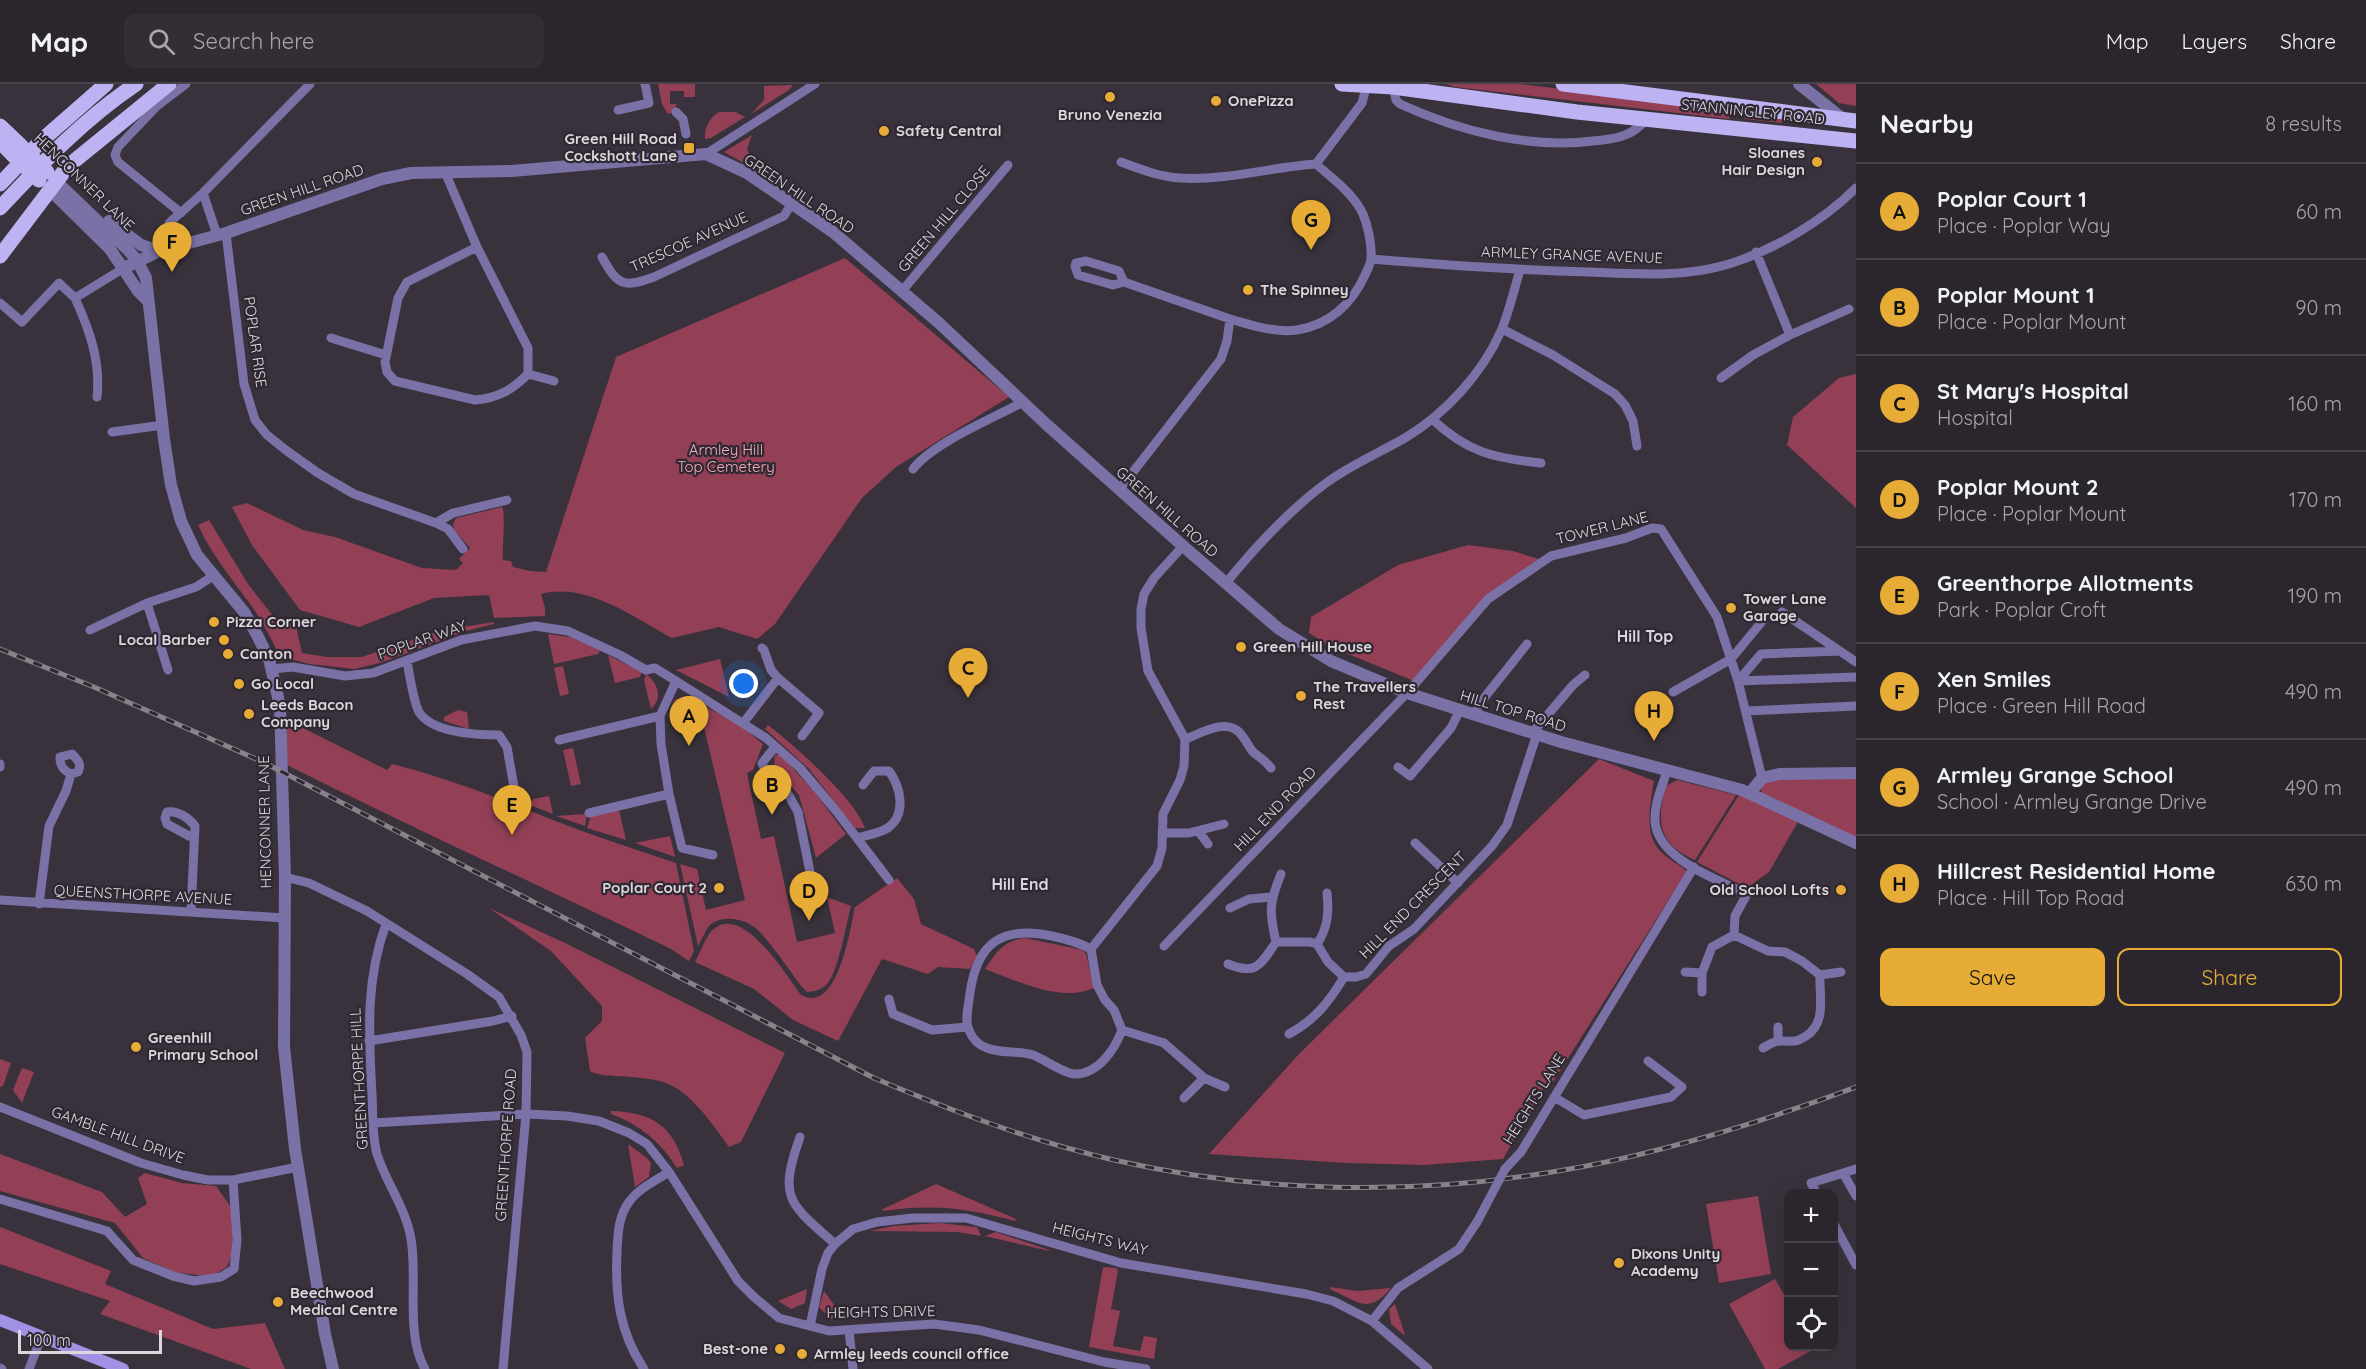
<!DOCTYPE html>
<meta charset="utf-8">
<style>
:root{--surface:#2b262d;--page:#332e35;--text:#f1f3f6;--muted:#a6a5aa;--line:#474349;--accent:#e7ac36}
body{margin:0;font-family:Quicksand,sans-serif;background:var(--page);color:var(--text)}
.controls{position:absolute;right:18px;bottom:18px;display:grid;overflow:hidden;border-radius:12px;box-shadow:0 6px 24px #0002}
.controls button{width:54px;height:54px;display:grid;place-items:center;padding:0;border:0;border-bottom:2px solid var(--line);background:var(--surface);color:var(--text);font:30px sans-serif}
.scale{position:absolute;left:18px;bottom:15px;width:144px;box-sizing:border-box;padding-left:6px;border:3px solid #dcd7dd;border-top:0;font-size:16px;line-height:21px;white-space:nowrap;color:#dcd7dd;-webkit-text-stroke:4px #2f2832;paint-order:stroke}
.you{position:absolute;left:744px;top:600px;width:21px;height:21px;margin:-15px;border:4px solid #fff;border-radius:50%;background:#1a73e8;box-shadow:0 0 0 9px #1a73e833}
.badge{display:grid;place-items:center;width:39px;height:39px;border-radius:50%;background:var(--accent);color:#111;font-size:20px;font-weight:700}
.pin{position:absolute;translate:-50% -50px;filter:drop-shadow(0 2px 3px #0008)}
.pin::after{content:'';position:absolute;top:32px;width:21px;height:18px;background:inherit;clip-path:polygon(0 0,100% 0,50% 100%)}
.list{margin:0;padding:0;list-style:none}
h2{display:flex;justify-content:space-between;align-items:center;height:78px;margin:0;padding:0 24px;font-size:26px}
h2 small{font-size:20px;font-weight:400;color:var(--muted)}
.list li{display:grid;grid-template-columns:39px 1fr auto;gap:18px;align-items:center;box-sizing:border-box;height:96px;padding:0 24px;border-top:2px solid var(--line)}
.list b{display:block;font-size:22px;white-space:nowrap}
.list p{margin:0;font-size:20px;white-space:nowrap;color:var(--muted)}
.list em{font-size:20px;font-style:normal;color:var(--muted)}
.actions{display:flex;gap:12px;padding:18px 24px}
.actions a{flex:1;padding:14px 0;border:2px solid var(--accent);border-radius:12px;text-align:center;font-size:21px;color:var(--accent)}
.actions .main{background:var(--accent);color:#111}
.icon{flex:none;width:33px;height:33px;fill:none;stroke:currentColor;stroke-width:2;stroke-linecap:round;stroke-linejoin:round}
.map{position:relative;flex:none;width:1856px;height:1285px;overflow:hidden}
header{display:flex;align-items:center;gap:36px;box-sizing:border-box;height:84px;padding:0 30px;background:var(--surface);border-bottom:2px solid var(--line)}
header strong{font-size:28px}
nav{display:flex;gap:33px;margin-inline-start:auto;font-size:21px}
.search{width:420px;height:54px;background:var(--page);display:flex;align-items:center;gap:15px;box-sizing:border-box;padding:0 21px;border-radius:12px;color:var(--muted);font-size:22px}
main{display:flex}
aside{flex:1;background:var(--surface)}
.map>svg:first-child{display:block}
.green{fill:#933f55}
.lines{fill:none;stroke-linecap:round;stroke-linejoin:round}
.minor{stroke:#7a71a6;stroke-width:9}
.tertiary{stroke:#7a71a6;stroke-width:12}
.secondary{stroke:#a091e5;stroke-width:12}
.primary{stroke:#bdb3f3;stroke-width:15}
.rail-casing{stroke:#88828a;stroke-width:5}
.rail{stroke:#2f2832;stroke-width:3;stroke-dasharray:9;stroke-linecap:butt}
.minor-bridge{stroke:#7a71a6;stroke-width:9}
.primary-bridge{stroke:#bdb3f3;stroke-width:15}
.poi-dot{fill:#e7ac36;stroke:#2f2832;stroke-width:2}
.labels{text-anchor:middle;stroke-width:4.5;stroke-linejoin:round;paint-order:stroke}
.poi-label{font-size:15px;font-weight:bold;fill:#dcd7dd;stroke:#2f2832;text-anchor:start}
.street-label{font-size:15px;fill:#dcd7dd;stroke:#2f2832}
.park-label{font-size:15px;fill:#f7acbb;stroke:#2f2832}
.neighbourhood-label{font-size:16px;font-weight:bold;fill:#ddd4e1;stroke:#2f2832}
</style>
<header>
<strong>Map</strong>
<div class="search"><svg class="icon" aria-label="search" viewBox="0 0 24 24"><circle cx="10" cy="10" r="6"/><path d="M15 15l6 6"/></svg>Search here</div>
<nav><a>Map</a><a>Layers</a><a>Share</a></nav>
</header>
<main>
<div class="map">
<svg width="1856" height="1285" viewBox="0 0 1856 1285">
<rect width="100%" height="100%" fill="#39323c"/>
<path class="green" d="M658,0H695V13H684V7H670V20H676C676,27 674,29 668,30L662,20Z
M1446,0H1519L1662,17L1699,27L1730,31L1729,35L1455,3Z
M1816,0H1856V22L1839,19Z
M793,1L789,6L751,30L764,16V2Z
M1743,27L1783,34L1782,39L1745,35Z
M719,28H736L745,33L711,54L705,55C704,44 710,33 719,28Z
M752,51L747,65L755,83L753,84L724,68Z
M845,174L1009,313L896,383L862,414L775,540L757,555L719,543L672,554C633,533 587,498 541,510L545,524V532L494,534L489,511L434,514L359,543L300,526L252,461L232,423L247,419L303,446L335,453L422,484L456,486L463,479L459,475L470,464L454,446L453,440L456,434L502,423C506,429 502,464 503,476L511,477L513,483L530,487L546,488L616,273Z
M1856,290V424L1787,361L1793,333L1839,294Z
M209,436L248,500L280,541L295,538L302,569L327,573H362L442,546L494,538V540L466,547L383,578L355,585L309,580L280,572C272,557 265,542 255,527C235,498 213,474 198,441Z
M1468,461L1513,467L1548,478L1489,519L1419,599L1331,563L1309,549L1311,533L1398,481Z
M548,550L570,553L600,566L598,570L554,580Z
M608,571L642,588L640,593L615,599Z
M720,575L729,613L676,586Z
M563,582L569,610L560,612L554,584Z
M646,590C657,598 664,614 651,625L644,596Z
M683,613L697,618L740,641L763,660L753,686L747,689L761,755L774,752L797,858L835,849L827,813L851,822C846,841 839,884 828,899C823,905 814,908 807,908L803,904C791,889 767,852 753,842C741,834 720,831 709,842C705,847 702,856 698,862L680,780L697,785L706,826L745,816L702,635L670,628L674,616Z
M458,626L467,628L469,645L444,637V633Z
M285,635L387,686L392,680C448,694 500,715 553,736C593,752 635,765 676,779L694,867L689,877L671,865C543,803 414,745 287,681Z
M768,641C794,661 855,715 865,744H855L809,685L765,645Z
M573,664L581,700L571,702L563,666Z
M775,671H781L816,710L846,750L816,774L799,711L774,683Z
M1599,675L1654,697C1651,717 1644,745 1657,763C1663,772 1678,780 1687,787L1551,1001L1546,1000L1503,1075L1425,1081L1346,1079L1209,1070L1299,970Z
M1856,688V761L1760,713L1762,701L1779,690Z
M1677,696L1736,711L1695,776C1658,760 1656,737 1666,702Z
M1739,711L1799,736L1769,788L1747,804L1697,778Z
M549,712L553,730L530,721L533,715Z
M619,726L626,756L587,744L591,732Z
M587,730L585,742L556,732Z
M670,752L675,773L635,759Z
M897,794L914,815L921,840L974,865L977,872L970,885L938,883L928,890L882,875L838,957L793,936L754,905L695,878C700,869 704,857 710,849C739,813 786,891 801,911C838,931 850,845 855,823Z
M489,824L565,859L785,969L741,1058L729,1063C713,1041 690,1006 663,998C653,995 641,994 631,993C616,991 604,994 590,987L585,954L602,937V922L551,867Z
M1025,854L1083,866L1086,870L1094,904C1061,919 1017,897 985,885C996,868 1004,856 1025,854Z
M0,975L11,979L3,1002L0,1003Z
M22,984L34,988L22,1019L13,1006Z
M611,1027C651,1028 673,1041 684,1081L677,1084C661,1058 639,1040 611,1030Z
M628,1060L647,1074L651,1079L649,1093L635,1103Z
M0,1070L102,1108L125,1133L147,1120L138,1094L145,1089L182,1099L216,1102L231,1123L233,1168L227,1183L214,1191L204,1192L174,1188L143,1174L115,1139L0,1107Z
M936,1100L1016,1135L1015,1137C966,1124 934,1120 883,1127V1125Z
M1758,1112L1771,1190L1719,1199L1706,1120Z
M939,1139L977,1143L981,1152L958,1148L870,1147L893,1142Z
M0,1143L111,1187L105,1200L213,1245L265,1239L285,1285H251L100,1230L110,1217L0,1180Z
M996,1148L1049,1166V1167L985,1152Z
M1103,1183L1116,1184L1118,1187L1111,1225L1120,1227L1113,1262L1140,1267L1144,1252L1157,1254L1154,1275L1089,1263Z
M1775,1195L1788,1218V1262L1813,1263L1814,1265L1778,1285H1765L1729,1220Z
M1330,1203L1357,1207L1391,1204C1368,1232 1357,1217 1330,1205Z
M807,1205L805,1219L791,1225L778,1217Z
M824,1207L843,1233L842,1235H831L819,1223Z
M1395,1220L1405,1251H1404L1391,1240L1389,1225Z"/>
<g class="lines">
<path class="minor" d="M1393,3L1396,16L1400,20C1459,47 1528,65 1593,57C1614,55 1633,53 1646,35
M618,26L649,19L645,0
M676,28L683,35L686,50
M706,70L815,0
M1121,78C1140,85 1160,93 1180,94C1226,97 1271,83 1316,80
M445,88L477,163L528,264V290C512,306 498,314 475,316L395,297L387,288L385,278L398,214L407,198L477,163
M203,109L217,151
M181,129L118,78L115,71L118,63L157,22L186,0
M169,139L203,109L310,0
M226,149L244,300L255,336L267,351L287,367L318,389L354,410L436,439L448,445L463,465
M1756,168L1790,251L1849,225
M602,173C618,202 623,204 654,193L784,132L792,119
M1371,175C1444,181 1516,186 1589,188C1635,190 1684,194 1729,180C1774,166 1823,137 1856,104
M1124,198L1119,187L1086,177L1076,179L1075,182L1078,191L1113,201L1124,198L1230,235
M902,207L1008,81
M75,214C89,245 101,277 97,313
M0,219L22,238L59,199L75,214L124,184
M1502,245L1553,271L1615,310L1625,321L1633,337L1637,362
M331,254L386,271
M528,290L554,297
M1721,294L1753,271L1790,251
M1432,335C1468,369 1494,374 1541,379
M112,348L163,341
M913,385C933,359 992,335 1023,318
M1119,406L1221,275L1227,257L1230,235C1252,241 1274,249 1297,246C1329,241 1352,220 1365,191C1367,186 1371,180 1371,174C1372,161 1368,142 1363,130C1353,109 1333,95 1316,80L1362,19L1367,0
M436,439L453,429L507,416
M1226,499C1256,462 1287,428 1326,399C1350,381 1379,369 1405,354C1445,330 1482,290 1501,247C1509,228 1514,206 1520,186
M147,519L168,586
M1782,528L1856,578
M90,546L147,519L196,503L213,492
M762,564L764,566L771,586L778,594L819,629L802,652
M407,577C409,589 414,619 419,628C432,649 478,651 499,651L507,663L514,703
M271,585L293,583L345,592L373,589L461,556L535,542L568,547L620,571L646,586L655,584L676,597
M1738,597L1856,593
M1738,597L1761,570L1840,567
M1673,608L1731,575L1764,535
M1746,627L1856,622
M1475,630L1480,619L1527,560
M744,638L778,594
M1533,648L1573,601L1585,591
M1185,655C1200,650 1225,634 1239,648C1245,654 1248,662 1253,668C1260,674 1265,676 1271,684
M559,656L660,632
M775,663L762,679L771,700L788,710L798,728L814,808
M0,680V683
M1398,683L1410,692L1451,644L1460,626
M1667,687C1662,703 1654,720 1655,737C1657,775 1717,795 1747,810L1735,832L1734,851L1768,867L1785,868L1802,877L1820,891C1819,912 1827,939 1806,952C1803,954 1798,957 1794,957C1777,958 1780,954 1763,964
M589,729L669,710
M1199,748L1208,760
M1162,749H1189L1224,740
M858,754C867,751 882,749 889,743C907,729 900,702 889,687H874L863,701
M1415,759L1458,799
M713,771L682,764L669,710L661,660L660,632L676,597L766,654L800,684L837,728L889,796
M285,793L309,799L367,827L467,890L499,913L521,951L527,968L526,1030L503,1285
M0,816L284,834
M39,820L49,742L66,707L71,690L78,688C82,680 78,676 72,670L60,673C60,682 63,686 71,690
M1230,824L1249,815L1272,813
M191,828L195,742C189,734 177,726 167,728L165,734L167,740L189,752H194
M386,840C365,897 369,951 372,1011C373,1030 372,1052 377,1070C386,1099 406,1124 411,1155C418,1194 405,1251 425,1285
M1276,858C1269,827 1269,819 1281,790
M1317,860C1328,844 1329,828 1327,809
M1164,862L1407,609L1488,515L1551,472L1626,454L1652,444L1661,445L1717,533L1738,597L1762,694
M1091,865C1078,858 1066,855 1052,852C1002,841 977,859 970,909C969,920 964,936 969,946C972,954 978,961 987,964C1001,970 1018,966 1033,971C1044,975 1063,989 1074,990C1098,991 1115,965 1122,946
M1228,880C1257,892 1261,880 1276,858H1310L1317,860L1328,878L1344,893H1356L1366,890L1389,862L1414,845L1492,762L1507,741L1537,650
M1685,888L1702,889L1712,863L1734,851
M1702,889V908
M1820,891L1841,888
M889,915L893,930L932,946L967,943
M1122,946L1114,926L1105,916L1097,901L1091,865L1157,782L1162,764L1163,730L1180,696L1184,682L1185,655L1148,587L1141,544V525L1144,510L1154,494L1183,462
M1122,946L1164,959L1204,994L1225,1003
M1289,950C1315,936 1329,918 1344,893
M1778,955V943
M369,957L493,937L512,932
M1554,1013L1584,1031L1671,1013L1682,1003L1648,977
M1184,1014L1204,994
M0,1023L141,1079L183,1091L208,1096H233L298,1083
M373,1039L526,1030L567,1032L599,1037L629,1049L647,1060L669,1088L738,1197L754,1213L779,1234L829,1247L934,1240L979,1246L1104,1278L1146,1285
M800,1053C778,1115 789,1119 835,1160
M1505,1085L1521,1068L1694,783
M1843,1089L1856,1112
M1817,1110L1811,1099L1856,1085
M0,1115L107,1147L133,1176L173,1192L194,1197L221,1193L234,1185L237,1156L233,1096
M1834,1140L1856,1181
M1372,1237L1398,1204L1459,1165L1477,1138
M810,1242L822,1185L828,1169L835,1160L853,1145L877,1138L913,1134H966L1121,1179L1306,1210L1333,1217L1372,1237L1428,1285
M849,1246L853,1285
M0,1284L2,1285
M29,1285L41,1254
M644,1285C619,1248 615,1210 617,1167C618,1150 618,1133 629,1118C638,1105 655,1097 669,1088"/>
<path class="tertiary" d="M1799,0L1843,35
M57,98L128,166L137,176L146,194L164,355L171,401L181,437L197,471L244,528L257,551L269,575L280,622L285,793L284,963L295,1065L325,1250L333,1285
M51,107L110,165L138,207L148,217
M109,137L141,161L159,167
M124,184L159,167L226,149L382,95L411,89L512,87L706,70L747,89L833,148L939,239L1046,340L1183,462L1279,545L1331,577L1407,609L1460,626L1561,658L1742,706L1856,759
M1750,709L1762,694L1779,690L1856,689"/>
<path class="secondary" d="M0,1236L123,1285"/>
<path class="primary" d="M1342,0L1393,3L1577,28L1856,57
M1563,0L1856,37
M0,42L20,61
M0,58L12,70
M0,100L41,57L106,0
M0,124C42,79 84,35 136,0
M0,172L68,82L169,0"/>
<defs>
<path id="rail" d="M0,565L94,603L263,678L874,994C952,1027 1031,1057 1114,1076C1258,1109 1413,1112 1558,1087C1660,1070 1759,1039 1856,1003"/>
</defs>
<use href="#rail" class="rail-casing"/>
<use href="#rail" class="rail"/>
<path class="minor-bridge" d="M1477,1138L1505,1085"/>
<path class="primary-bridge" d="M20,61L47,88
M12,70L39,96"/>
</g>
<g class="poi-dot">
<circle cx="1110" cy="13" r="6"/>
<circle cx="1216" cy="17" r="6"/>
<circle cx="884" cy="47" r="6"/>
<rect x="683" y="58" width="12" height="12" rx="3"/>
<circle cx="1817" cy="78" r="6"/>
<circle cx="1248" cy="206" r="6"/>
<circle cx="1731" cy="524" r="6"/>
<circle cx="214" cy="538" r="6"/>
<circle cx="224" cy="556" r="6"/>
<circle cx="1241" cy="563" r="6"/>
<circle cx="228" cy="570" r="6"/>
<circle cx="239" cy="600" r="6"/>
<circle cx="1301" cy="612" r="6"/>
<circle cx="249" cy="630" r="6"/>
<circle cx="719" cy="804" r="6"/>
<circle cx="1841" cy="806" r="6"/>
<circle cx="136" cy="963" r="6"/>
<circle cx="1619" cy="1179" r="6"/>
<circle cx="278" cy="1218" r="6"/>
<circle cx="780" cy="1265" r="6"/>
<circle cx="802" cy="1270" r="6"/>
</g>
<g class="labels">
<g class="poi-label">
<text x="1228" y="22">OnePizza</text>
<text x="1110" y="36" text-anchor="middle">Bruno Venezia</text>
<text x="896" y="52">Safety Central</text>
<text x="677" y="60" text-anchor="end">Green Hill Road<tspan x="677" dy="17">Cockshott Lane</tspan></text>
<text x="1805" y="74" text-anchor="end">Sloanes<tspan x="1805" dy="17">Hair Design</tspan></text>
<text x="1260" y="211">The Spinney</text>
<text x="1743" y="520">Tower Lane<tspan x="1743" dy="17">Garage</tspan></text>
<text x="226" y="543">Pizza Corner</text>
<text x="212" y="561" text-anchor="end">Local Barber</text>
<text x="1253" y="568">Green Hill House</text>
<text x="240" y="575">Canton</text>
<text x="251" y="605">Go Local</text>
<text x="1313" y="608">The Travellers<tspan x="1313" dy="17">Rest</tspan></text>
<text x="261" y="626">Leeds Bacon<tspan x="261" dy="17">Company</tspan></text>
<text x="707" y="809" text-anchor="end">Poplar Court 2</text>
<text x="1829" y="811" text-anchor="end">Old School Lofts</text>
<text x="148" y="959">Greenhill<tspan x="148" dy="17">Primary School</tspan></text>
<text x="1631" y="1175">Dixons Unity<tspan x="1631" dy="17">Academy</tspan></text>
<text x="290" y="1214">Beechwood<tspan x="290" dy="17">Medical Centre</tspan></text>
<text x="768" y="1270" text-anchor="end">Best-one</text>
<text x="814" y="1275">Armley leeds council office</text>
</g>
<g class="street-label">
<text transform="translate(1753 28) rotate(6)" y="5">STANNINGLEY ROAD</text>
<text transform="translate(84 98) rotate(44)" y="5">HENCONNER LANE</text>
<text transform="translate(302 106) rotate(-19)" y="5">GREEN HILL ROAD</text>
<text transform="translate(799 110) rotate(34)" y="5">GREEN HILL ROAD</text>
<text transform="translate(944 135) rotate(-50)" y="5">GREEN HILL CLOSE</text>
<text transform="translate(689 158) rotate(-24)" y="5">TRESCOE AVENUE</text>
<text transform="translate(1572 171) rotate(2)" y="5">ARMLEY GRANGE AVENUE</text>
<text transform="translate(255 258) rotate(82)" y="5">POPLAR RISE</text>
<text transform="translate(1167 428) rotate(41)" y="5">GREEN HILL ROAD</text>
<text transform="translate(1602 444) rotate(-14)" y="5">TOWER LANE</text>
<text transform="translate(422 556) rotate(-19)" y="5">POPLAR WAY</text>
<text transform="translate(1513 627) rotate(17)" y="5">HILL TOP ROAD</text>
<text transform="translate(1275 725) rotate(-46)" y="5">HILL END ROAD</text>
<text transform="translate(265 738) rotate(-91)" y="5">HENCONNER LANE</text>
<text transform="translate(143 811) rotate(3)" y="5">QUEENSTHORPE AVENUE</text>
<text transform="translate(1413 821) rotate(-45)" y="5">HILL END CRESCENT</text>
<text transform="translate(359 995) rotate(-93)" y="5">GREENTHORPE HILL</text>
<text transform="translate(1534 1015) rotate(-58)" y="5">HEIGHTS LANE</text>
<text transform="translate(118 1051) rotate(20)" y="5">GAMBLE HILL DRIVE</text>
<text transform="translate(506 1061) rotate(-86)" y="5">GREENTHORPE ROAD</text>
<text transform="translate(1100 1155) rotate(14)" y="5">HEIGHTS WAY</text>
<text transform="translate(881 1228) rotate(-1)" y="5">HEIGHTS DRIVE</text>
</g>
<g class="park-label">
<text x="726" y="371">Armley Hill<tspan x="726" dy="17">Top Cemetery</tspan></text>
</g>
<g class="neighbourhood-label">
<text x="1645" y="558">Hill Top</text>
<text x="1020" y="806">Hill End</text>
</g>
</g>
</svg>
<div class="controls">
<button>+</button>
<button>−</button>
<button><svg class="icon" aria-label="locate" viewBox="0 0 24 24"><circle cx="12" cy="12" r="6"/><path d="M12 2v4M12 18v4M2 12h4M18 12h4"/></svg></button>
</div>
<div class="scale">100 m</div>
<div class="you"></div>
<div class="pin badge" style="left:689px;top:662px">A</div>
<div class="pin badge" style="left:772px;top:731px">B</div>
<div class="pin badge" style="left:968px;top:614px">C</div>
<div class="pin badge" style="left:809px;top:837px">D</div>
<div class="pin badge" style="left:512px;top:751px">E</div>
<div class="pin badge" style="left:172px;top:188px">F</div>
<div class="pin badge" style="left:1311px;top:166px">G</div>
<div class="pin badge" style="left:1654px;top:657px">H</div>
</div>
<aside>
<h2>Nearby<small>8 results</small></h2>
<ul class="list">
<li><span class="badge">A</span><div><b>Poplar Court 1</b><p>Place · Poplar Way</p></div><em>60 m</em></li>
<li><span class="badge">B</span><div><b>Poplar Mount 1</b><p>Place · Poplar Mount</p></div><em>90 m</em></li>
<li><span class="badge">C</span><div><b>St Mary's Hospital</b><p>Hospital</p></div><em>160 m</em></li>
<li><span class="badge">D</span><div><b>Poplar Mount 2</b><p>Place · Poplar Mount</p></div><em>170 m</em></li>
<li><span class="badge">E</span><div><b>Greenthorpe Allotments</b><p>Park · Poplar Croft</p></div><em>190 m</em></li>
<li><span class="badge">F</span><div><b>Xen Smiles</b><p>Place · Green Hill Road</p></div><em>490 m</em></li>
<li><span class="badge">G</span><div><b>Armley Grange School</b><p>School · Armley Grange Drive</p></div><em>490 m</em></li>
<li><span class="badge">H</span><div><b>Hillcrest Residential Home</b><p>Place · Hill Top Road</p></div><em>630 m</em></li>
</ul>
<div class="actions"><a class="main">Save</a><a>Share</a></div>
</aside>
</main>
